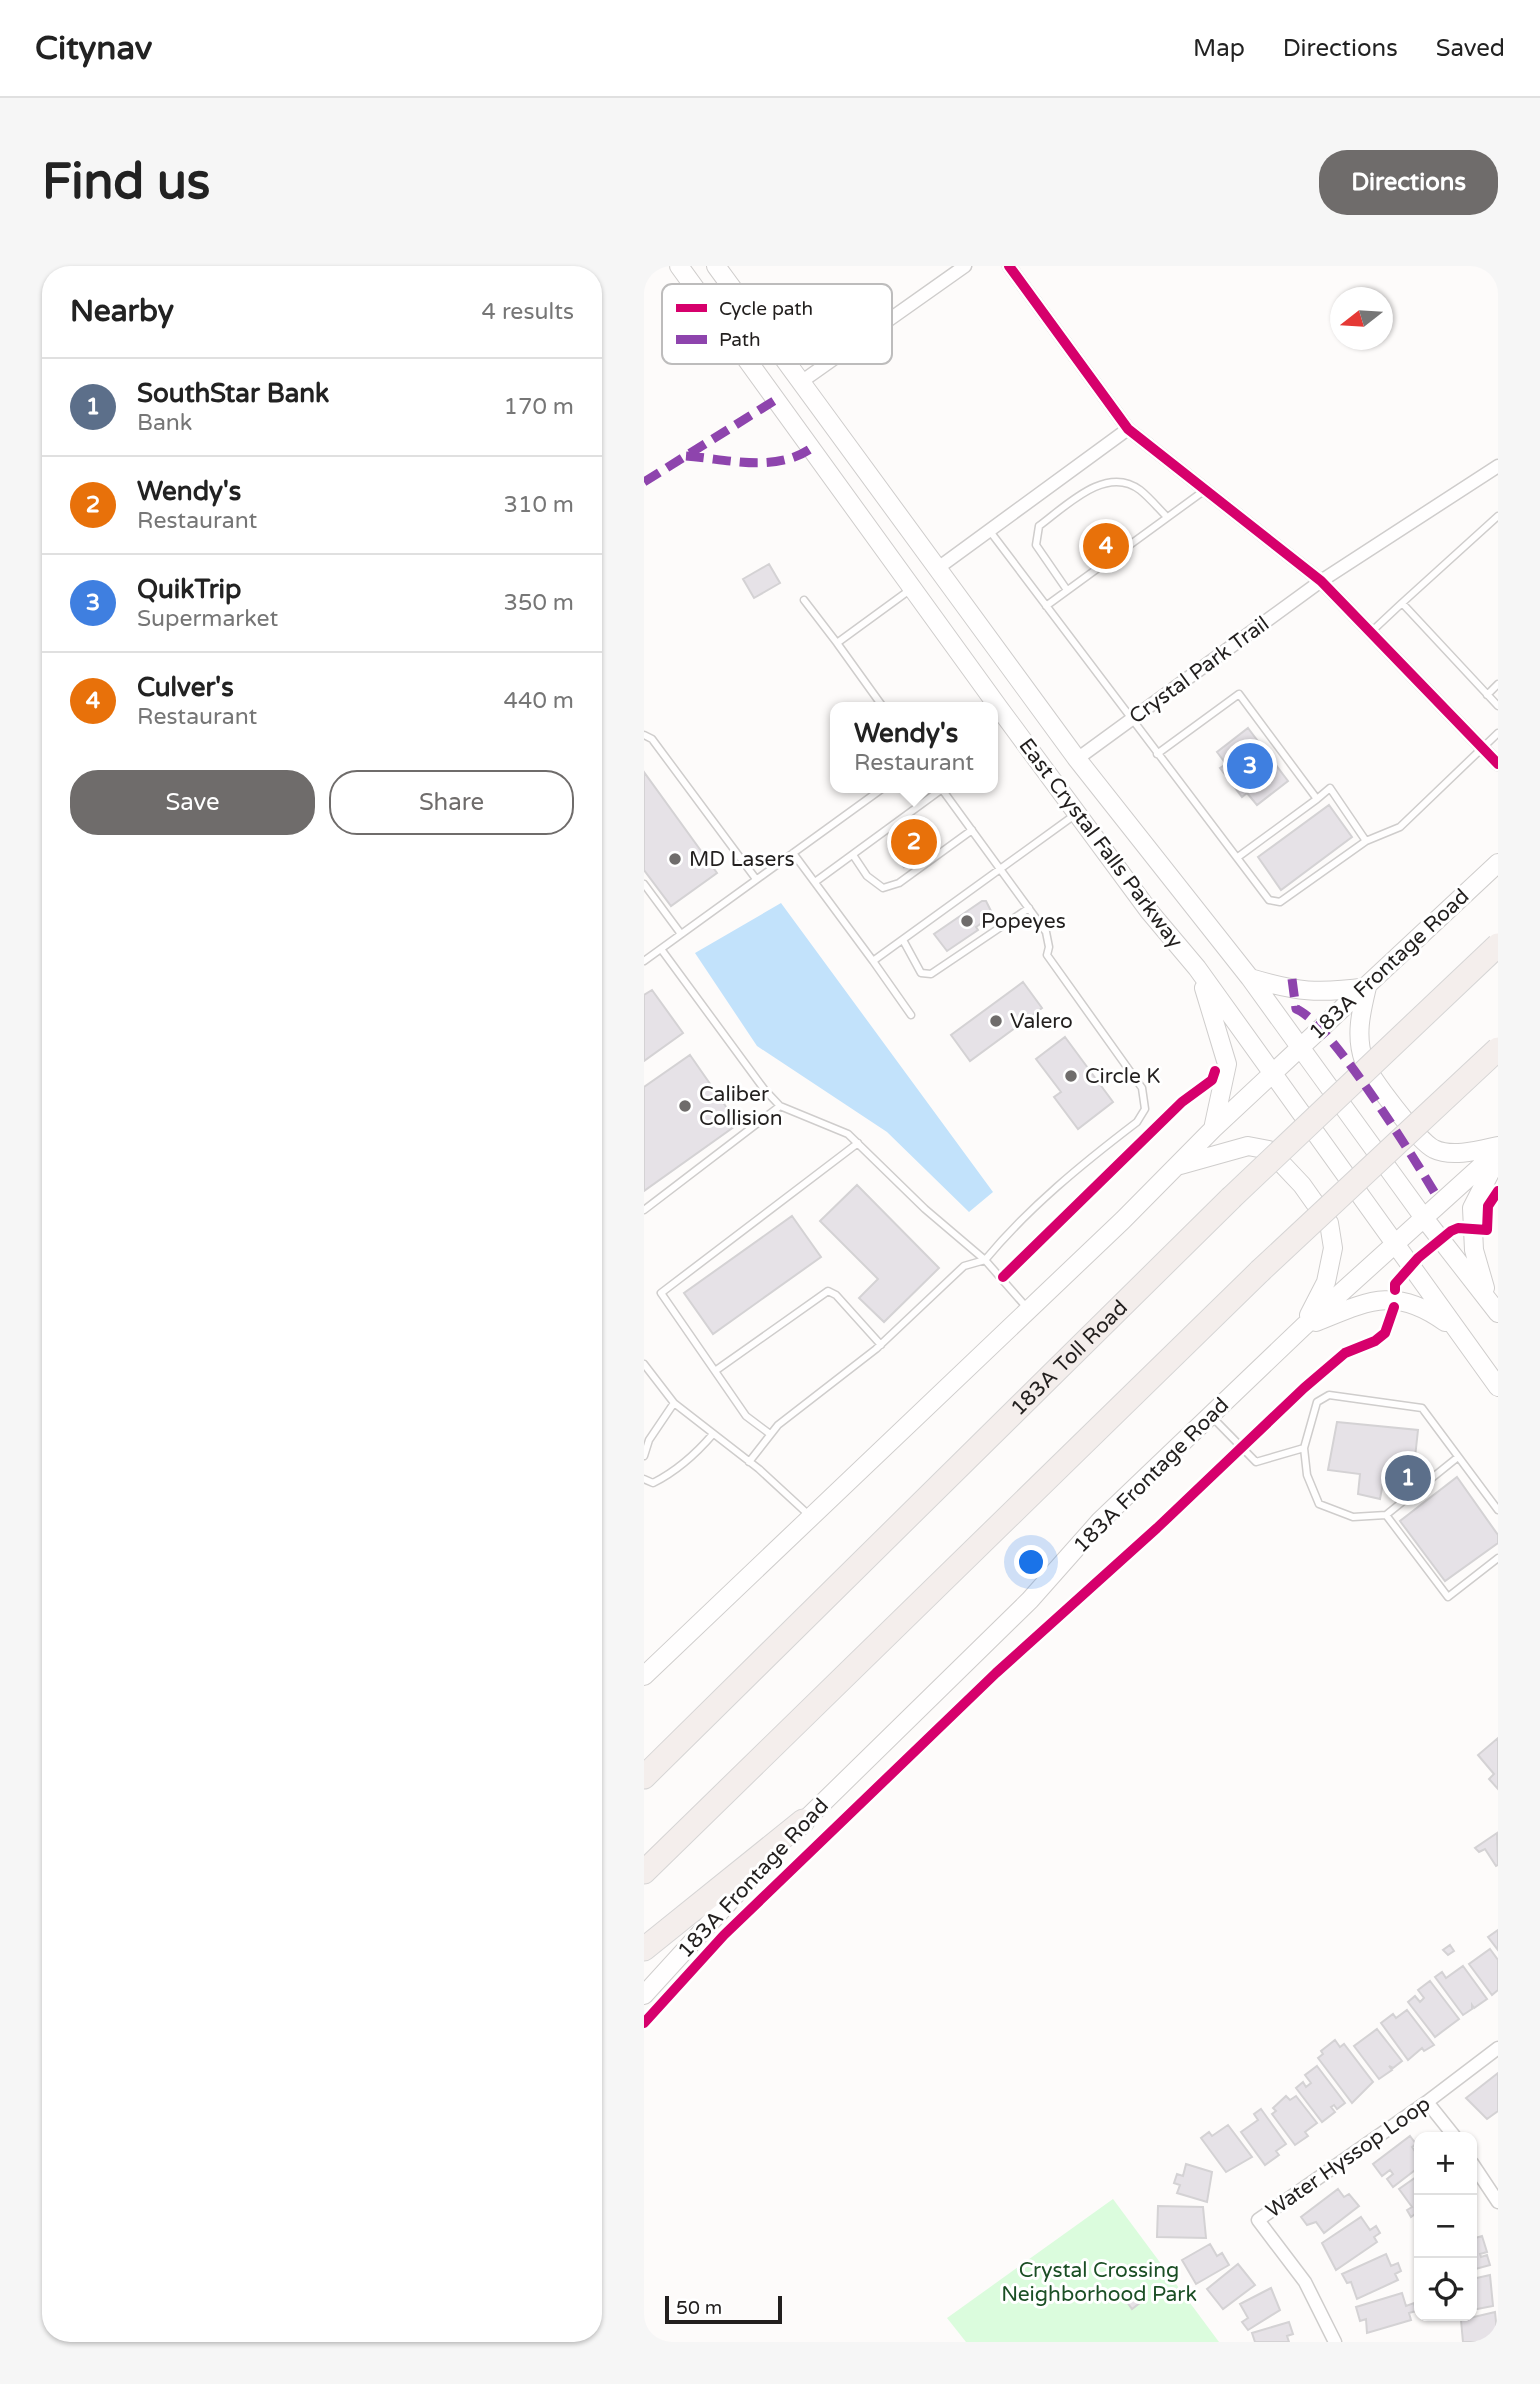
<!DOCTYPE html>
<meta charset="utf-8">
<style>
:root{--surface:#fff;--page:#f6f6f6;--text:#222;--muted:#767676;--line:#e0e0e0;--accent:#6f6c6b}
body{margin:0;font-family:"Varela Round",sans-serif;background:var(--page);color:var(--text)}
.controls{position:absolute;right:21px;bottom:21px;display:grid;overflow:hidden;border-radius:14px;box-shadow:0 2px 5px #0004}
.controls button{width:63px;height:63px;display:grid;place-items:center;padding:0;border:0;border-bottom:2px solid var(--line);background:var(--surface);color:var(--text);font:35px sans-serif}
.compass{position:absolute;left:686px;top:21px;width:63px;height:63px;border-radius:50%;background:var(--surface);box-shadow:0 2px 5px #0004;rotate:253deg}
.scale{position:absolute;left:21px;bottom:18px;width:117px;box-sizing:border-box;padding-left:7px;border:4px solid #221f1e;border-top:0;font-size:19px;line-height:24px;white-space:nowrap;color:#221f1e;-webkit-text-stroke:5px #fff;paint-order:stroke}
.you{position:absolute;left:388px;top:1297px;width:24px;height:24px;margin:-18px;border:5px solid #fff;border-radius:50%;background:#1a73e8;box-shadow:0 0 0 10px #1a73e833}
.badge{display:grid;place-items:center;width:46px;height:46px;border-radius:50%;background:var(--accent);color:#fff;font-size:23px;font-weight:700}
.pin{position:absolute;translate:-50% -50%;border:4px solid #fff;box-shadow:0 2px 7px #0006}
.popup{position:absolute;left:186px;top:436px;width:168px;height:91px;box-sizing:border-box;display:grid;place-content:center;border-radius:14px;background:var(--surface);filter:drop-shadow(0 2px 5px #0005);font-size:23px;white-space:nowrap;color:var(--muted)}
.popup b{font-size:26px;color:var(--text)}
.popup::after{content:'';position:absolute;left:50%;top:100%;margin-left:-14px;border:14px solid transparent;border-top-color:var(--surface)}
.list{margin:0;padding:0;list-style:none}
h2{display:flex;justify-content:space-between;align-items:center;height:91px;margin:0;padding:0 28px;font-size:30px}
h2 small{font-size:23px;font-weight:400;color:var(--muted)}
.list li{display:grid;grid-template-columns:46px 1fr auto;gap:21px;align-items:center;box-sizing:border-box;height:98px;padding:0 28px;border-top:2px solid var(--line)}
.list b{display:block;font-size:26px;white-space:nowrap}
.list p{margin:0;font-size:23px;white-space:nowrap;color:var(--muted)}
.list em{font-size:23px;font-style:normal;color:var(--muted)}
.actions{display:flex;gap:14px;padding:21px 28px}
.actions a{flex:1;padding:16px 0;border:2px solid var(--accent);border-radius:28px;text-align:center;font-size:24px;color:var(--accent)}
.actions .main{background:var(--accent);color:#fff}
.icon{flex:none;width:38px;height:38px;fill:none;stroke:currentColor;stroke-width:2;stroke-linecap:round;stroke-linejoin:round}
.map{position:relative;flex:none;width:854px;height:2076px;overflow:hidden;border-radius:28px}
header{display:flex;align-items:center;gap:42px;box-sizing:border-box;height:98px;padding:0 35px;background:var(--surface);border-bottom:2px solid var(--line)}
header strong{font-size:33px}
nav{display:flex;gap:38px;margin-inline-start:auto;font-size:24px}
.intro{display:flex;align-items:center;justify-content:space-between;box-sizing:border-box;height:168px;padding:0 42px}
h1{margin:0;font-size:49px}
.button{padding:18px 32px;border-radius:28px;background:var(--accent);color:#fff;font-size:24px;font-weight:700}
main{display:flex;gap:42px;padding:0 42px}
aside{flex:1;background:var(--surface);border-radius:28px;box-shadow:0 2px 5px #0004}
.map>svg:first-child{display:block}
.green{fill:#dbfcdd}
.water{fill:#c2e2fb}
.building{fill:#e6e2e7;stroke:#d4d2d4;stroke-width:2}
.lines{fill:none;stroke-linecap:round;stroke-linejoin:round}
.service-casing{stroke:#cfcdcc;stroke-width:9}
.minor-casing{stroke:#cfcdcc;stroke-width:15}
.secondary-casing{stroke:#cfcdcc;stroke-width:20}
.motorway-casing{stroke:#d6d5d5;stroke-width:25}
.service{stroke:#fffefe;stroke-width:6}
.minor{stroke:#fffefe;stroke-width:12}
.secondary{stroke:#fffefe;stroke-width:18}
.motorway{stroke:#f4eeec;stroke-width:23}
.motorway-bridge-casing{stroke:#d6d5d5;stroke-width:25;stroke-linecap:butt}
.motorway-bridge{stroke:#f4eeec;stroke-width:23}
.quiet{stroke:#8e44ad;stroke-width:9;stroke-dasharray:18 9;stroke-linecap:butt}
.cycleway-casing{stroke:#fff;stroke-width:15}
.cycleway{stroke:#d6006c;stroke-width:10}
.poi-dot{fill:#6f6c6b;stroke:#fff;stroke-width:2.5}
.labels{text-anchor:middle;stroke-width:6;stroke-linejoin:round;paint-order:stroke}
.street-label{font-size:21px;fill:#221f1e;stroke:#fff}
.poi-label{font-size:21px;fill:#221f1e;stroke:#fff;text-anchor:start}
.park-label{font-size:21px;fill:#1b4f25;stroke:#fff}
.key{fill:#fff;stroke:#bdbcbc;stroke-width:2}
.key-label{font-size:19px;fill:#221f1e}
</style>
<header>
<strong>Citynav</strong>
<nav><a>Map</a><a>Directions</a><a>Saved</a></nav>
</header>
<div class="intro"><h1>Find us</h1><a class="button">Directions</a></div>
<main>
<aside>
<h2>Nearby<small>4 results</small></h2>
<ul class="list">
<li><span class="badge" style="background:#5c6f8a">1</span><div><b>SouthStar Bank</b><p>Bank</p></div><em>170 m</em></li>
<li><span class="badge" style="background:#e8710a">2</span><div><b>Wendy's</b><p>Restaurant</p></div><em>310 m</em></li>
<li><span class="badge" style="background:#3f7fe0">3</span><div><b>QuikTrip</b><p>Supermarket</p></div><em>350 m</em></li>
<li><span class="badge" style="background:#e8710a">4</span><div><b>Culver's</b><p>Restaurant</p></div><em>440 m</em></li>
</ul>
<div class="actions"><a class="main">Save</a><a>Share</a></div>
</aside>
<div class="map">
<svg width="854" height="2076" viewBox="0 0 854 2076">
<rect width="100%" height="100%" fill="#fdfbfa"/>
<path class="green" d="M469,1933L575,2076H322L303,2052Z"/>
<path class="water" d="M137,637L349,926L325,946L243,866L113,780L51,687Z"/>
<path class="building" d="M125,298L136,317L110,332L99,313Z
M604,462L644,515L613,539L603,527L598,531L576,502L582,498L573,486Z
M0,506L73,607L27,640L0,604Z
M685,539L708,571L637,624L614,591Z
M281,553L295,571L277,584L279,587L262,596L264,598L260,601L245,580Z
M338,635H342L349,649L332,661L334,664L303,685L290,668Z
M379,716L398,742L326,795L307,769Z
M8,724L39,767L0,795V729Z
M421,771L469,836L434,863L410,831L417,826L392,793Z
M46,789L94,858L0,925V821Z
M213,919L295,1002L240,1056L215,1032L234,1013L176,955Z
M148,950L177,991L69,1068L40,1027Z
M693,1156L774,1164L768,1219L740,1211L736,1233L714,1228L716,1208L684,1204Z
M813,1211L854,1269V1277L801,1315L756,1255Z
M854,1472V1523L845,1513L850,1508L834,1489Z
M853,1567L854,1599L852,1600L841,1583L835,1586L831,1582Z
M854,1664V1684L844,1671Z
M806,1679L810,1685L804,1689L799,1684Z
M846,1683L854,1694V1724L848,1729L825,1698Z
M819,1700L843,1733L830,1742L828,1739V1743L819,1749L791,1711L798,1706L802,1712Z
M786,1715L815,1753L791,1771L764,1736L771,1730L776,1736L780,1732L774,1724Z
M763,1744L790,1779L780,1785L778,1782L764,1794L737,1757L749,1748L752,1752Z
M733,1763L758,1795L749,1802L745,1800L748,1804L735,1813L710,1780Z
M691,1774L696,1781L700,1778L729,1816L708,1837L674,1792L679,1788L677,1785Z
M673,1800L701,1837L693,1843L690,1839L687,1841L691,1846L678,1856L652,1822L659,1816L662,1821L667,1817L661,1809Z
M854,1807V1845L843,1853L822,1832Z
M642,1830L646,1834L652,1830L673,1857L661,1866L664,1870L651,1879L628,1848L632,1845L629,1842Z
M617,1843L642,1878L632,1885L635,1889L621,1899L597,1866L614,1854L610,1848Z
M584,1859L608,1891L582,1906L557,1872L565,1866L568,1870Z
M766,1870L772,1878L768,1881L770,1884L775,1880V1901L749,1921L743,1913L749,1908L746,1904L738,1910L729,1898Z
M542,1898L568,1906L563,1936L533,1927L536,1919L530,1917L533,1908L539,1910Z
M775,1909V1945L767,1951L763,1944L768,1941L755,1923Z
M694,1923L700,1931L705,1928L715,1940L680,1967L672,1956L663,1959L657,1951Z
M514,1940L559,1941L562,1972L513,1971Z
M717,1951L726,1964L732,1960L736,1967L730,1971L733,1976L692,2004L678,1977Z
M838,1970L843,1986L836,1988L837,1991L843,1989L846,1999L828,2004V1973Z
M566,1978L573,1990L578,1987L585,1999L552,2018L538,1994Z
M742,1988L747,2000L754,1997L757,2005L751,2008L754,2014L713,2033L707,2016L703,2017L698,2008Z
M594,1998L611,2019L579,2043L563,2023Z
M846,2009L849,2040L828,2044V2013Z
M627,2022L636,2044L604,2064L598,2056L604,2052L596,2038Z
M486,2023L497,2036L488,2043L478,2029Z
M758,2027L762,2040L770,2037L772,2045L765,2047L767,2054L723,2067L722,2053L716,2055L712,2041Z
M851,2046L854,2076H819L817,2054Z
M645,2056L649,2068L643,2070L645,2076H611L608,2067Z"/>
<g class="lines">
<defs>
<path id="service" d="M345,264L625,634L636,636L722,575
M423,324L392,279L395,260C421,241 462,198 496,224C506,232 514,242 523,251
M160,334L193,377
M758,337L854,250
M402,340L561,224
M727,366L758,337L854,440
M843,429L854,418
M239,441L193,377L267,323
M0,469L8,473L112,613
M513,488L595,428L673,533L594,591
M297,522L402,666L405,681L403,689L498,822L501,843L493,856C438,898 385,941 341,994L384,1043
M673,533L686,522L722,575L756,561L854,467
M149,587L229,695
M209,589L223,610L239,622L255,617L328,564
M171,616L298,523
M0,618L37,668
M259,674L277,707L287,708L385,642
M17,683L120,823L136,840
M0,695L239,522
M267,749L229,695L432,548
M0,944L136,840L204,868L281,943L341,994
M0,1098L30,1137L115,1203L166,1250
M71,1105L184,1025L192,1029L237,1079
M568,1151L612,1196L660,1182L673,1136L685,1129L778,1142L854,1244
M126,1168L102,1150L17,1027L214,877
M660,1182L663,1209L675,1238L709,1251L742,1249L804,1331L854,1292
M0,1190L5,1174L30,1137
M105,1196L134,1159L232,1083L320,1000L341,994
M0,1213L9,1217C33,1205 51,1189 69,1168
M742,1249L814,1191"/>
<path id="minor" d="M365,0L484,163L677,315L854,498
M157,116L321,0
M294,302L484,163
M433,493L677,315L854,200
M783,1836L811,1871
M828,1897L854,1936
M691,2076L661,2016L614,1954L783,1836L854,1782"/>
<path id="secondary" d="M35,0L355,442L505,645L553,702L854,1121
M72,0L433,493L606,712L780,952L854,1047
M606,712C653,726 674,728 723,721
M723,721C717,746 711,770 720,795C725,811 775,876 790,883C808,892 836,884 854,880
M560,722L583,798L569,863
M536,899L604,880L625,884L658,919L685,957L689,982L682,1016L665,1049
M841,1022L830,984L828,942L854,891
M672,1056C724,1035 751,1020 801,1056
M0,1410L479,954L569,863L854,597
M151,1564L386,1334L456,1255L659,1061L854,885
M0,1729L125,1592"/>
<g id="motorway">
<path id="s1" d="M0,1511L587,932"/>
<path d="M0,1606L616,1005"/>
<path d="M0,1683L159,1555"/>
</g>
</defs>
<use href="#service" class="service-casing"/>
<use href="#minor" class="minor-casing"/>
<use href="#secondary" class="secondary-casing"/>
<use href="#motorway" class="motorway-casing"/>
<use href="#service" class="service"/>
<use href="#minor" class="minor"/>
<use href="#secondary" class="secondary"/>
<use href="#motorway" class="motorway"/>
<defs>
<path id="motorway-bridge" d="M587,932L854,679
M616,1005L854,783"/>
</defs>
<use href="#motorway-bridge" class="motorway-bridge-casing"/>
<use href="#motorway-bridge" class="motorway-bridge"/>
<path class="quiet" d="M42,190C84,193 132,208 169,181
M0,216L133,133
M648,713L652,743C685,755 770,892 792,929"/>
<defs>
<path id="cycleway" d="M365,0L484,163L677,315L854,498
M359,1011L538,836L568,814L571,805
M751,1024V1018L774,992L807,965L814,962L843,964L844,940L854,925
M0,1757L80,1669L352,1407L513,1262L660,1122L701,1087L731,1075L741,1067L750,1041"/>
</defs>
<use href="#cycleway" class="cycleway-casing"/>
<use href="#cycleway" class="cycleway"/>
</g>
<g class="poi-dot">
<circle cx="31" cy="593" r="7"/>
<circle cx="323" cy="655" r="7"/>
<circle cx="352" cy="755" r="7"/>
<circle cx="427" cy="810" r="7"/>
<circle cx="41" cy="840" r="7"/>
</g>
<g class="labels">
<g class="street-label">
<text transform="translate(555 404) rotate(-36)" y="7">Crystal Park Trail</text>
<text transform="translate(457 577) rotate(53)" y="7">East Crystal Falls Parkway</text>
<text transform="translate(745 698) rotate(-43)" y="7">183A Frontage Road</text>
<text dy="7" stroke="none"><textPath href="#s1" startOffset="597">183A Toll Road</textPath></text>
<text transform="translate(507 1209) rotate(-45)" y="7">183A Frontage Road</text>
<text transform="translate(109 1612) rotate(-47)" y="7">183A Frontage Road</text>
<text transform="translate(704 1891) rotate(-35)" y="7">Water Hyssop Loop</text>
</g>
<g class="poi-label">
<text x="45" y="600">MD Lasers</text>
<text x="337" y="662">Popeyes</text>
<text x="366" y="762">Valero</text>
<text x="441" y="817">Circle K</text>
<text x="55" y="835">Caliber<tspan x="55" dy="24">Collision</tspan></text>
</g>
<g class="park-label">
<text x="455" y="2011">Crystal Crossing<tspan x="455" dy="24">Neighborhood Park</tspan></text>
</g>
</g>
<rect x="18" y="18" width="230" height="80" rx="10" class="key"/>
<rect x="32" y="38" width="31" height="8" fill="#d6006c"/>
<rect x="32" y="69" width="31" height="9" fill="#8e44ad"/>
<g class="key-label">
<text x="75" y="49">Cycle path</text>
<text x="75" y="80">Path</text>
</g>
</svg>
<div class="controls">
<button>+</button>
<button>−</button>
<button><svg class="icon" aria-label="locate" viewBox="0 0 24 24"><circle cx="12" cy="12" r="6"/><path d="M12 2v4M12 18v4M2 12h4M18 12h4"/></svg></button>
</div>
<svg class="compass" viewBox="-18 -18 36 36"><path d="M0-13l5 13h-10z" fill="#e53935"/><path d="M0 13l5-13h-10z" fill="#767676"/></svg>
<div class="scale">50 m</div>
<div class="you"></div>
<div class="pin badge" style="left:764px;top:1212px;background:#5c6f8a">1</div>
<div class="pin badge" style="left:270px;top:576px;background:#e8710a">2</div>
<div class="popup"><b>Wendy's</b>Restaurant</div>
<div class="pin badge" style="left:606px;top:500px;background:#3f7fe0">3</div>
<div class="pin badge" style="left:462px;top:280px;background:#e8710a">4</div>
</div>
</main>
